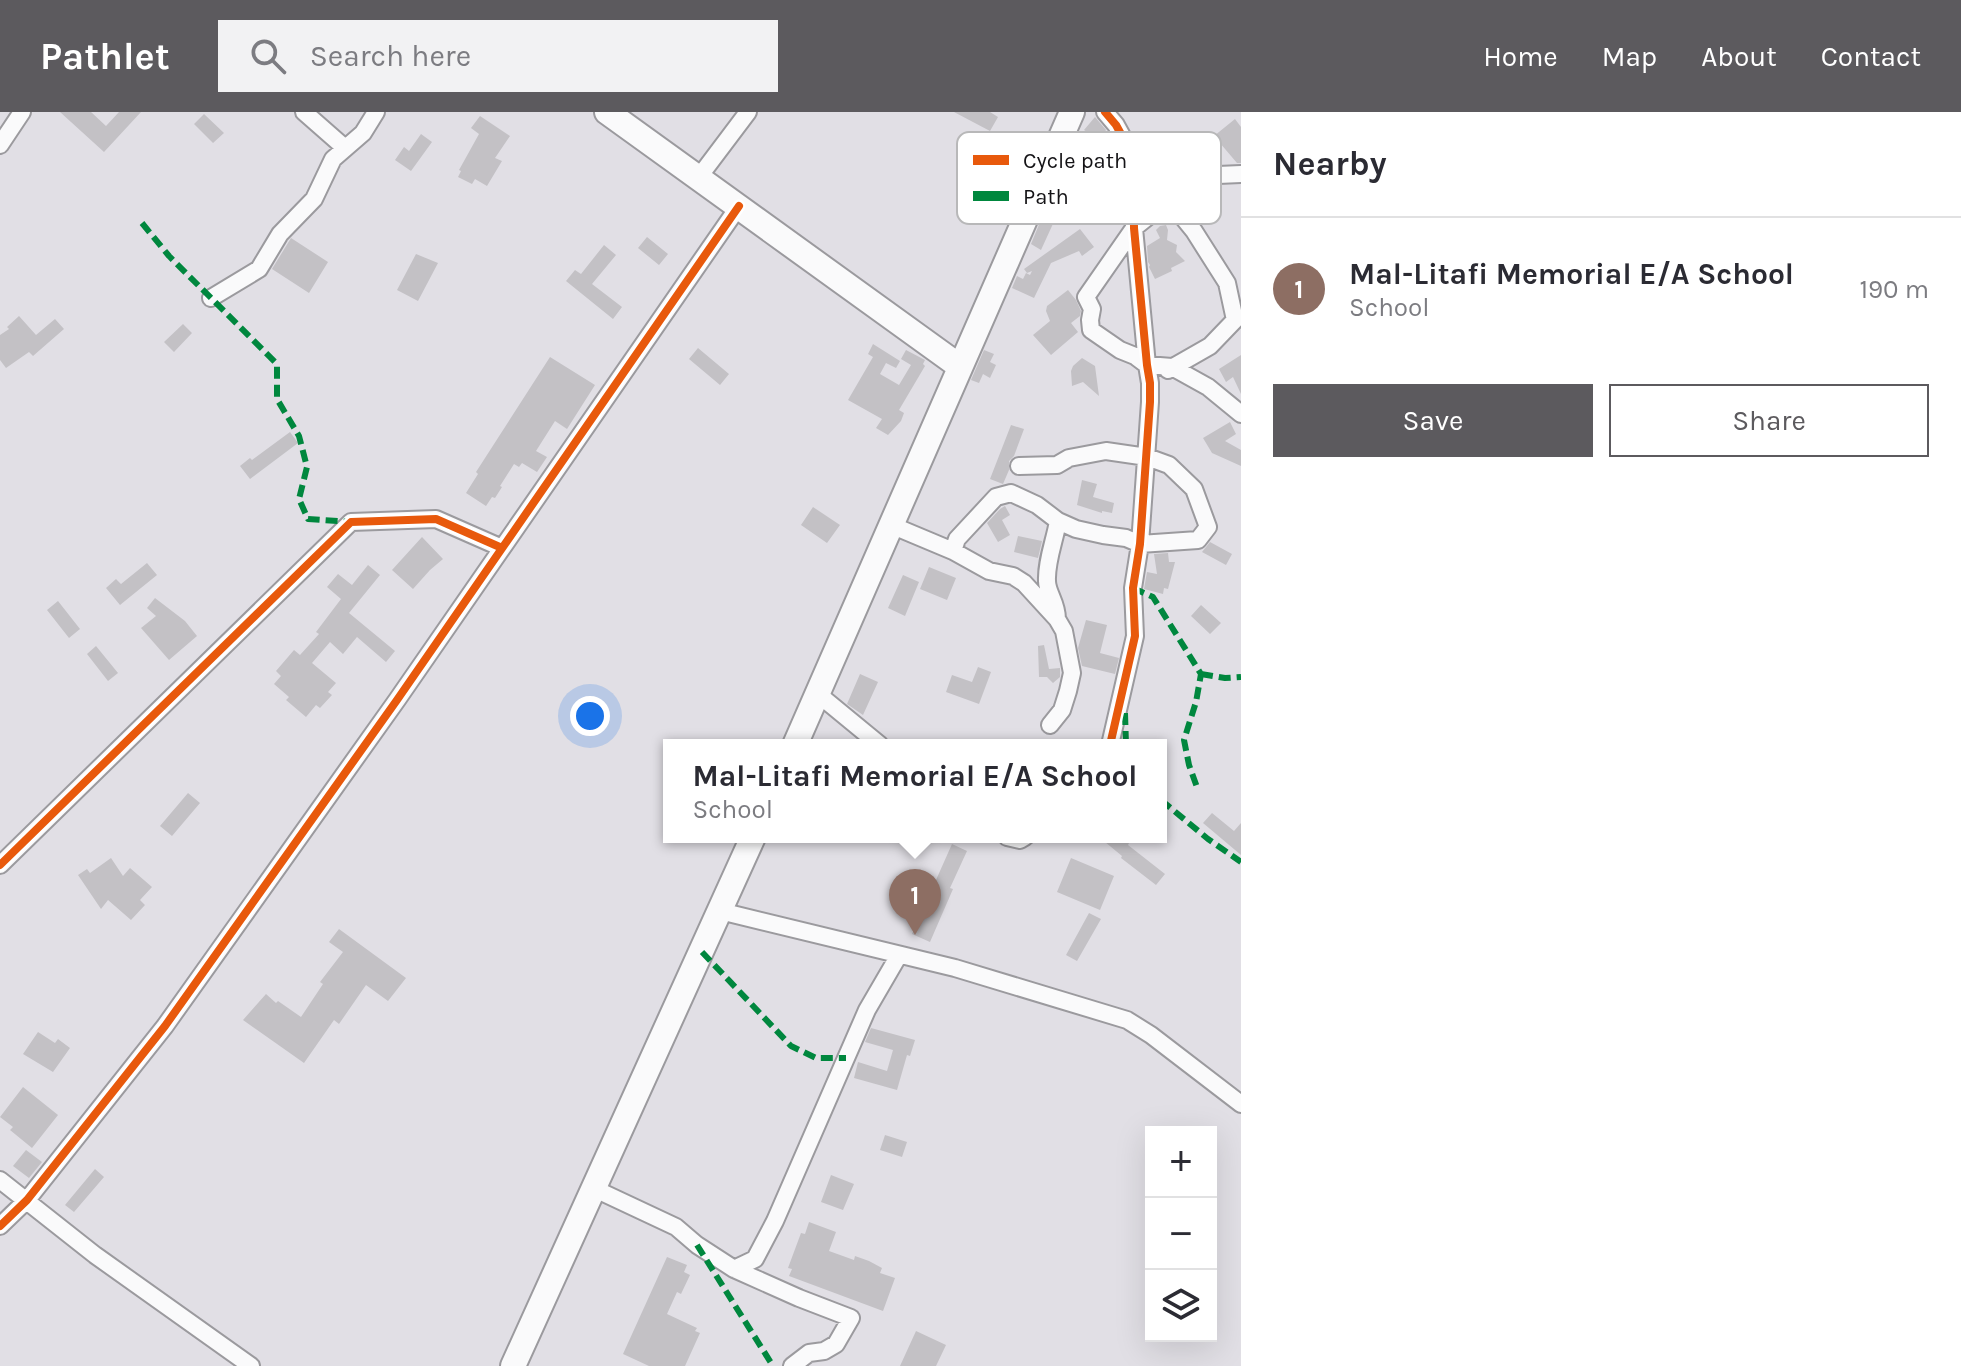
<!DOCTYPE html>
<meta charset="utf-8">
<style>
:root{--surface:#fff;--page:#f2f2f3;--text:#2b2b33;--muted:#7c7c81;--line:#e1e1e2;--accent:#5c5a5e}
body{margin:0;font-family:Karla,sans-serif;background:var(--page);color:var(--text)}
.controls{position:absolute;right:24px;bottom:24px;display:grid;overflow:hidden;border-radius:0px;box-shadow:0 8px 32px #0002}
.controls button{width:72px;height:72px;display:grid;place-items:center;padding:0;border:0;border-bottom:2px solid var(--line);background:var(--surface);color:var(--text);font:40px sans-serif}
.you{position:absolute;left:590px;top:604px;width:28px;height:28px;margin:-20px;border:6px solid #fff;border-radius:50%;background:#1a73e8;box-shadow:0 0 0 12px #1a73e833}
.badge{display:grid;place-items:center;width:52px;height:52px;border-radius:50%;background:var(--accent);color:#fff;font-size:26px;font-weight:700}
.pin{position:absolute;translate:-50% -66px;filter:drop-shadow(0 2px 4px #0008)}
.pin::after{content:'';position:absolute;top:42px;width:28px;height:24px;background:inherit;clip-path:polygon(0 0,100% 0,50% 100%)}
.popup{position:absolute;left:663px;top:627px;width:504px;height:104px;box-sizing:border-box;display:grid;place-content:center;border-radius:0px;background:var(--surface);filter:drop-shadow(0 2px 6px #0005);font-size:26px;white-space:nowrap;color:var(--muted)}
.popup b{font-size:30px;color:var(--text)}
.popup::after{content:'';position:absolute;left:50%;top:100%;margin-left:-16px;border:16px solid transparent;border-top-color:var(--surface)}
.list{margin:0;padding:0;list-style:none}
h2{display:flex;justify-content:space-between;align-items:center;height:104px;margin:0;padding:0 32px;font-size:34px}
h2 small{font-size:26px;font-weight:400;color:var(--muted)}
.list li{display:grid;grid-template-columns:52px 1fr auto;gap:24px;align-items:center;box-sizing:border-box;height:144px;padding:0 32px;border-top:2px solid var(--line)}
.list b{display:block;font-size:30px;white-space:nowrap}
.list p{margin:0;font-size:26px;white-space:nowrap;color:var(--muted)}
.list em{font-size:26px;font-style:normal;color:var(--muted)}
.actions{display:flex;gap:16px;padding:24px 32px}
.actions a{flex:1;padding:18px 0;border:2px solid var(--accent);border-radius:0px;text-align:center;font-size:28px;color:var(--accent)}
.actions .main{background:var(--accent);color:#fff}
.icon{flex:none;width:44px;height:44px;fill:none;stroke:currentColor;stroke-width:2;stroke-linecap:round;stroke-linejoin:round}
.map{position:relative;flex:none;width:1241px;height:1254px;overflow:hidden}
header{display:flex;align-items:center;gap:48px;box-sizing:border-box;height:112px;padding:0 40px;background:var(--accent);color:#fff}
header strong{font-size:38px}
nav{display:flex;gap:44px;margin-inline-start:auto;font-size:28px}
.search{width:560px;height:72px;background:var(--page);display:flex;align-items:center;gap:20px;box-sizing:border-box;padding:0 28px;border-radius:0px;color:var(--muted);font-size:30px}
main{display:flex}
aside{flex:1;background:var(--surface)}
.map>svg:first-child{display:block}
.building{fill:#c3c1c5}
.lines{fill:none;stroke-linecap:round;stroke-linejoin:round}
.minor-casing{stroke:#9b9a9e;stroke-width:20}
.secondary-casing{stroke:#9b9a9e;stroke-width:28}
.minor{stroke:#fafafb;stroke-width:16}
.secondary{stroke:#fafafb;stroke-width:24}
.quiet{stroke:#00873e;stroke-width:6;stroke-dasharray:12 6;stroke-linecap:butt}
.cycleway-casing{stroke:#fff;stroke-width:13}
.cycleway{stroke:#e8590c;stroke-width:8}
.key{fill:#fff;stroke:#b8b8b9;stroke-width:2}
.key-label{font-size:22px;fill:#141316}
</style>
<header>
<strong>Pathlet</strong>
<div class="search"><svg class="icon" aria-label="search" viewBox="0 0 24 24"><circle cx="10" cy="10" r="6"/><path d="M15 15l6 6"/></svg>Search here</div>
<nav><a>Home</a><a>Map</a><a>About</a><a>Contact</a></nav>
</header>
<main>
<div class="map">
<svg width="1241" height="1254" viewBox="0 0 1241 1254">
<rect width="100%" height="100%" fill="#e1dfe5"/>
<path class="building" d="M60,0H91L106,14L119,0H141L104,40Z
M954,0H990L998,5L990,19Z
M204,2L224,21L213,31L194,12Z
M480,4L510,24L495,46L502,49L487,74L475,67L472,72L458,65L461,59L459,58L479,22L471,16Z
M1095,5L1106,18L1104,21L1112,29L1118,40L1114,44L1098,30L1087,47L1075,40L1087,20L1084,18Z
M1235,7L1241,15V51H1237L1214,24Z
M421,22L432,30L411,59L395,48L404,35L409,39Z
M1204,83L1221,96L1212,108L1189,90Z
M1045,98L1057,103L1041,138L1031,132Z
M1166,113L1168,118L1167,128L1177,133L1176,140L1185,149L1171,156L1172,159L1155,167L1149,155L1150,153L1148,150L1147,134L1160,126L1156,118L1160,114Z
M1080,117L1094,135L1082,144L1079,139L1051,151L1034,186L1012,176L1017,164L1023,167L1026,161L1030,163L1032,159L1027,161L1024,157Z
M647,125L668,142L659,153L638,136Z
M291,126L328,150L309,181L272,157Z
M604,133L616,143L592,172L622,195L613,207L566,169L575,158L581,162Z
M416,142L438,151L418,189L397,178Z
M1068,178L1076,188L1081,199L1080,204L1071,211L1078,220L1051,243L1033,223L1050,209L1046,199L1047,194Z
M19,204L36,223L55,207L64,217L33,244L29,240L6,256L0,248V223L9,217L7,215Z
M183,212L192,221L174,240L164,230Z
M873,232L900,249L896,256L886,251L880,262L899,273L911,253L901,247L906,238L925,248L923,252L925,254L899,298L904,301L901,309L888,323L876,316L882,307L848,288L873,245L868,242Z
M698,236L729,262L720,273L689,247Z
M984,238L994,242L990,250L996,253L990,266L983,262L979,271L971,268Z
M1241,243V282L1233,265L1226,270L1219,257Z
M550,245L595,273L567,317L555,309L536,339L547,345L537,360L522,351L519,355L514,352L500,374L502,375L495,386L492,385L486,394L466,381L478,362L476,360Z
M1082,246L1095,254L1099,284L1083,270L1072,274L1071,259L1073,254Z
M1230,310L1236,322L1225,329L1241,338V354L1212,341L1203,326Z
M1011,313L1024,317L1014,344L1009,349V358L1003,372L990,367Z
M290,320L298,331L250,367L240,354L250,346L252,348Z
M1082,368L1097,372L1093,385L1114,391L1112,401L1102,399V401L1077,393Z
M1005,394L1010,403L1002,408L1010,423L998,430L987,411L1000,397Z
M813,395L840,413L827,431L801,413Z
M1018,424L1042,429L1038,446L1014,440Z
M422,425L443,447L430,458L413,477L392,458Z
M1210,430L1232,442L1226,453L1202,440Z
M1168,441L1169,450H1175L1168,477L1164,476L1163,482L1144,477L1147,460L1157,462L1154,442Z
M147,451L157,463L120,493L106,476L116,467L121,472Z
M368,453L380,463L349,501L395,539L386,550L357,525L343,542L330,530L312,551L336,571L328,580L332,583L320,596L316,593L306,605L286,588L289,585L274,572L281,564L276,559L294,538L300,543L319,522L316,520L341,487L327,475L338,462L352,473Z
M929,455L956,466L947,488L920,477Z
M903,463L919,470L905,504L888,496Z
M155,486L185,509L197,524L169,548L141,516L156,504L147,496Z
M58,489L80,517L69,526L47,498Z
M1201,493L1221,511L1210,522L1191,504Z
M1086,508L1107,513L1100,541L1119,546L1115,562L1082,554L1078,536Z
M1044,533L1049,557L1060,556V565L1053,571L1047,565H1039L1038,534Z
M96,534L118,561L108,569L87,542Z
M978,555L991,560L979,592L946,580L952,563L972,570Z
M860,562L878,570L863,603L847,592Z
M188,681L200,691L172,724L160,714Z
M1212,701L1234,719L1241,711V743L1203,711Z
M1099,725H1122L1129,731L1128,733L1165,762L1156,773L1121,746L1122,744Z
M952,732L967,739L950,776L953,777L930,830L912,822Z
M111,746L123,764L130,756L152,775L140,788L145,793L131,808L108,788L101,797L78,763L87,757L90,761Z
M1071,746L1114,764L1100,798L1057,780Z
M1089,801L1101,807L1077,849L1066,843Z
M339,817L406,866L388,889L366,873L339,912L334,908L304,951L243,908L266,882L276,891L278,889L301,905L323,872L320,870L343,840L329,830Z
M871,916L915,928L910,944L907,943L897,978L854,966L858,950L887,959L893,938L865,930Z
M38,920L55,931L58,927L70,936L53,960L23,942Z
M23,975L58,1003L32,1036L10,1018L13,1015L0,1005Z
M885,1023L907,1030L902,1045L880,1038Z
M26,1038L42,1050L29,1066L13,1054Z
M95,1057L104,1065L74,1100L65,1093Z
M831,1063L854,1072L843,1098L821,1090Z
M809,1110L836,1120L829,1139L854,1148L855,1144L869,1149L882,1156L880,1161L895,1166L883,1199L789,1164L792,1157L788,1156L801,1121L805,1122Z
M667,1145L687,1153L684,1160L690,1163L681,1182L677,1180L667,1202L697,1216L695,1219L700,1221L685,1254H649L623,1242Z
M916,1219L946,1233L936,1254H900Z"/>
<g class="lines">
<defs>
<path id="minor" d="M304,0L345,36
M1105,0L1116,13L1133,44L1134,116L1147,253L1150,271V290L1140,432L1133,476L1135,524L1110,633
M0,33L22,0
M1133,44L1194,119L1227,171L1235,208L1210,234L1168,258
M1241,62L1218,63L1169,88L1134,116L1086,185L1092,197L1090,208L1091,218L1120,238L1135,244L1147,253L1172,255L1208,275L1241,302
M699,65L748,0
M211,186L259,157L280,122L314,87L333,47L363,21L376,0
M891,413L953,439L957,427L996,385L1011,381L1037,393L1058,409L1076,417L1103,423L1126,426L1140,432L1198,428L1208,415L1194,377L1169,353L1147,345L1106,339L1069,346L1057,353L1019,354
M953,439L989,459L1013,464L1024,471L1057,507L1064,519L1072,561L1068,579L1062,598L1050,613
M1057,507C1057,490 1047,481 1047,469C1046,449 1055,428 1058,409
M818,582L880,633
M1007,725L1020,728L1025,725
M0,753L351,410L436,407L502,436
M720,799L955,856L1127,908L1151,923L1241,992
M0,1068L95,1143L251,1254
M595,1077L676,1115L697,1133L734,1157L755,1147L775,1109L867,898L899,843
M0,1114L27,1088L165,914L397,588L739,94
M734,1157L799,1186L851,1206L836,1232L824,1239L809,1241L792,1254"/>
<path id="secondary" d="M607,0L959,254
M795,633L1072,0
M513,1254L753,725"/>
</defs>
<use href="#minor" class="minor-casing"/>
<use href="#secondary" class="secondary-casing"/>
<use href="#minor" class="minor"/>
<use href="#secondary" class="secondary"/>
<path class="quiet" d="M142,111L169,144L277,252V287L299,324L307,355L299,387L308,407L351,410
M1133,476L1153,485L1201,562L1196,590L1184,628L1189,653L1198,678
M1201,562L1225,566L1241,565
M1125,601L1126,633
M1161,688L1208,727L1241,750
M702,840L791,934L816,946H846
M697,1133L773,1254"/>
<defs>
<path id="cycleway" d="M1105,0L1116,13L1133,44L1134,116L1147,253L1150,271V290L1140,432L1133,476L1135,524L1110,633
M0,753L351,410L436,407L502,436
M0,1114L27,1088L165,914L397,588L739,94"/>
</defs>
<use href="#cycleway" class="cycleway-casing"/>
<use href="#cycleway" class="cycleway"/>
</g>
<rect x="957" y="20" width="264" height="92" rx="12" class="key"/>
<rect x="973" y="43" width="36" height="10" fill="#e8590c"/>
<rect x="973" y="79" width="36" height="10" fill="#00873e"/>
<g class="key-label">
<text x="1023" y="56">Cycle path</text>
<text x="1023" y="92">Path</text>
</g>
</svg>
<div class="controls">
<button>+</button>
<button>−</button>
<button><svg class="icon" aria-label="layers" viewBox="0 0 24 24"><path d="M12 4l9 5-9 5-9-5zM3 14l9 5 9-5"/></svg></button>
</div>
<div class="you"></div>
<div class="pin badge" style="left:915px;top:823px;background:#8d6e63">1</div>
<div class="popup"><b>Mal-Litafi Memorial E/A School</b>School</div>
</div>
<aside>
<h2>Nearby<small></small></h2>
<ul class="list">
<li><span class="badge" style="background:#8d6e63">1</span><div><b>Mal-Litafi Memorial E/A School</b><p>School</p></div><em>190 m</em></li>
</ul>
<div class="actions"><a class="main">Save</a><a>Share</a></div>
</aside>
</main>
